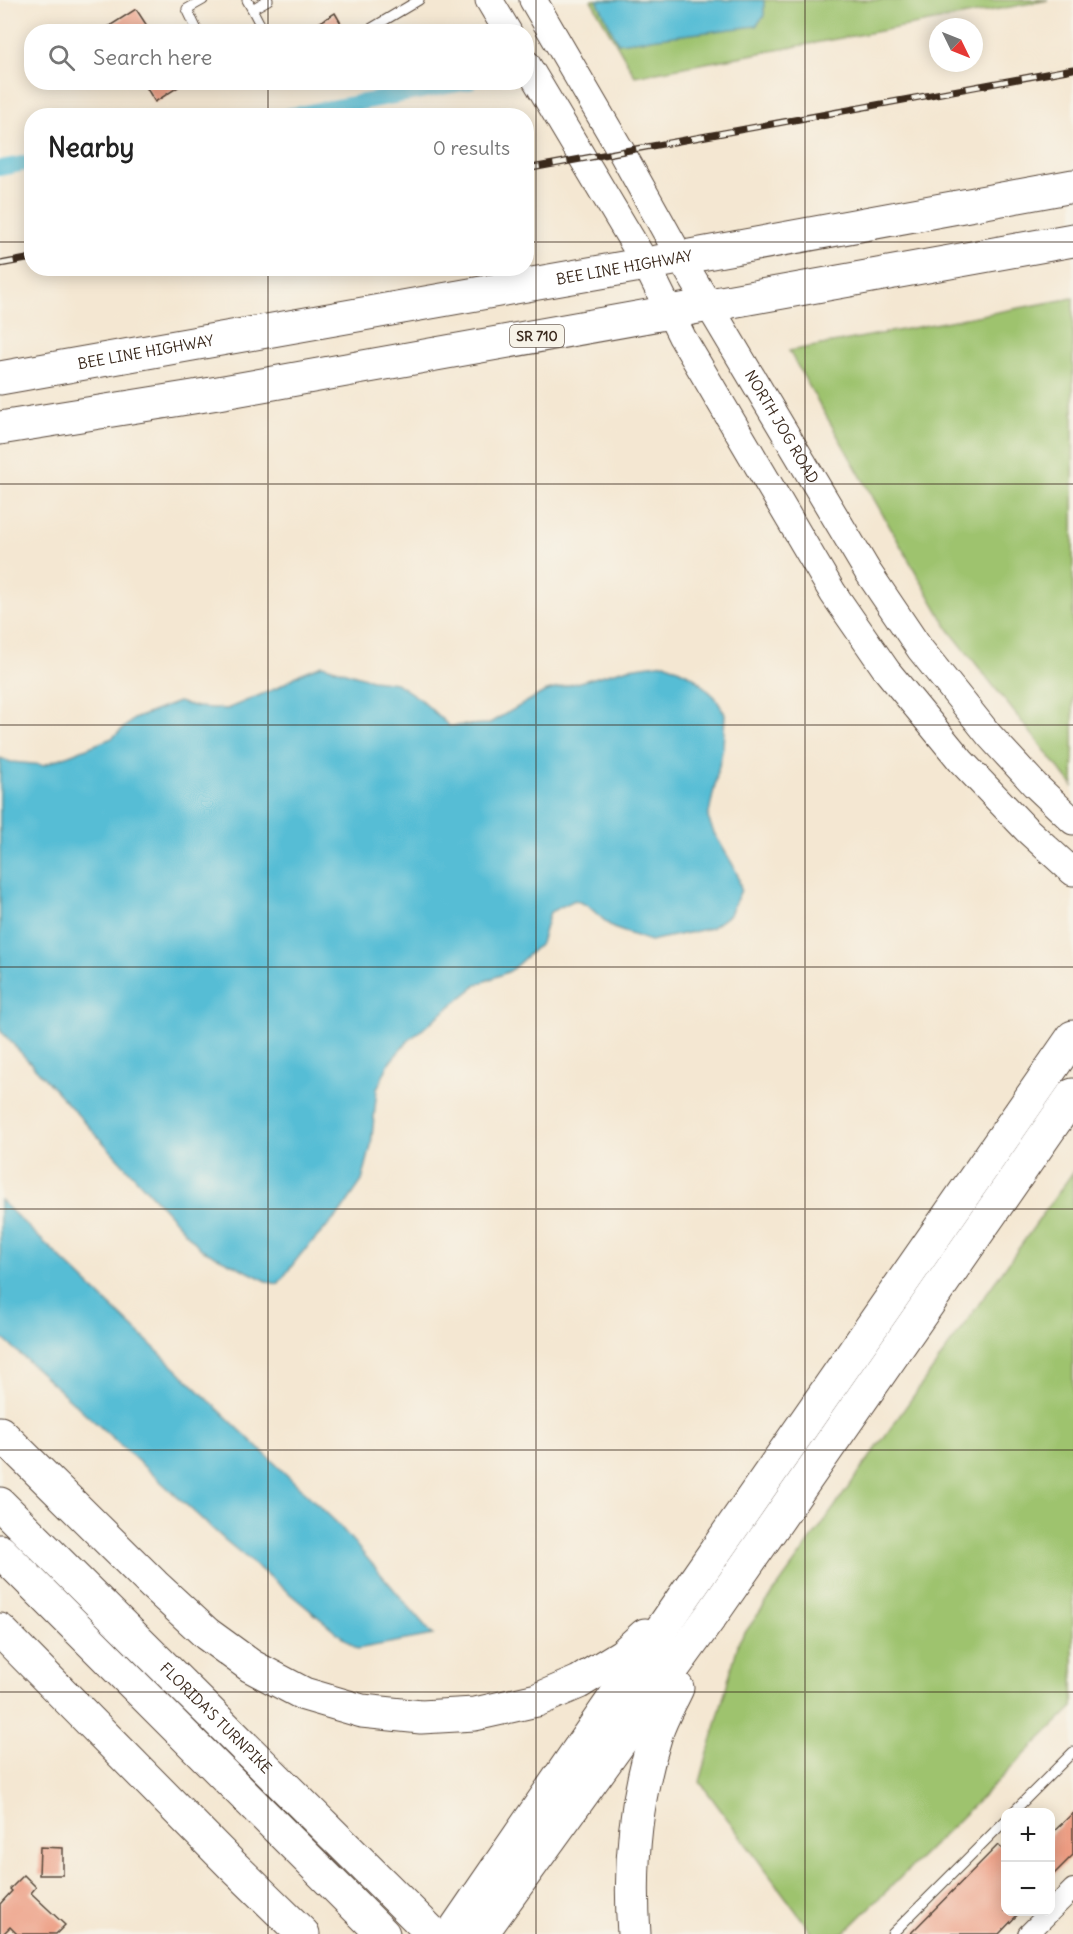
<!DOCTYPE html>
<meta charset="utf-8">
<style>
:root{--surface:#fff;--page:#f2f2f2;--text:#222;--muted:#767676;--line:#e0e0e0}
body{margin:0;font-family:Delius,sans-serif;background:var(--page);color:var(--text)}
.controls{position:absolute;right:18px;bottom:18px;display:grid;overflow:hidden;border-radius:12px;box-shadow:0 3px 15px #0003}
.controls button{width:54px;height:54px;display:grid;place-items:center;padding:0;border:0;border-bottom:2px solid var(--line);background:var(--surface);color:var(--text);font:30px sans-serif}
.compass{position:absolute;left:929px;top:18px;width:54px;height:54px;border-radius:50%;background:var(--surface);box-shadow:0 3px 15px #0003;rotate:133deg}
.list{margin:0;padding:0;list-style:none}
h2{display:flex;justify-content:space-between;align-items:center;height:78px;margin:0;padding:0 24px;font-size:26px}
h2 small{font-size:20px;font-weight:400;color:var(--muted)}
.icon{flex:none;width:33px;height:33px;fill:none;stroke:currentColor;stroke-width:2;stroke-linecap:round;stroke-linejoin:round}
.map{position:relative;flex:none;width:1073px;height:1934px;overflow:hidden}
.search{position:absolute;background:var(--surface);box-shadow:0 3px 15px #0003;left:24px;top:24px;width:510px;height:66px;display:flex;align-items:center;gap:15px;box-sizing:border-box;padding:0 21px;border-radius:24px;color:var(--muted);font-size:22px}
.panel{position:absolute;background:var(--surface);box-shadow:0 3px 15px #0003;left:24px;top:108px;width:510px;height:168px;border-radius:24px}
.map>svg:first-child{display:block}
.green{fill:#9ec36e;stroke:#6c7646;stroke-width:1.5}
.water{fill:#57bdd5;stroke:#49747a;stroke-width:1.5}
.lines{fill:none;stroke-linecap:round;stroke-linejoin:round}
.canal{stroke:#57bdd5;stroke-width:16}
.building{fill:#ed9d83}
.lane-casing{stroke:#574639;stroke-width:11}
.street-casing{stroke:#574639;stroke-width:22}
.secondary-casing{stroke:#574639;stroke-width:29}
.highway-casing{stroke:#574639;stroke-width:35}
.lane{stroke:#fff;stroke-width:9}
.street{stroke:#fff;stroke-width:20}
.secondary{stroke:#fff;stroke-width:27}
.highway{stroke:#fff;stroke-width:33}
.rail-casing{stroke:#3b2a1e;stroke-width:7}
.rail{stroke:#f7f3e8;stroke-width:4.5;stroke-dasharray:14;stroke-linecap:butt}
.grid{fill:none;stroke:#3b2a1e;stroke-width:1.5;stroke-opacity:0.55}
.labels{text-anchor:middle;stroke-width:6;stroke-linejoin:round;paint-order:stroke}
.shield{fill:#f7f3e8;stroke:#73665b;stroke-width:1.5}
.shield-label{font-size:14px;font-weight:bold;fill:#3b2a1e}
.street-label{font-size:15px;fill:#3b2a1e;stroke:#f7f3e8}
</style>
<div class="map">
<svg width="1073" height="1934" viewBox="0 0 1073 1934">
<rect width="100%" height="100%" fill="#f7f3e8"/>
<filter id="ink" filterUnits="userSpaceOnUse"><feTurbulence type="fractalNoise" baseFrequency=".0167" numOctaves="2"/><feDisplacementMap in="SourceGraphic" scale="12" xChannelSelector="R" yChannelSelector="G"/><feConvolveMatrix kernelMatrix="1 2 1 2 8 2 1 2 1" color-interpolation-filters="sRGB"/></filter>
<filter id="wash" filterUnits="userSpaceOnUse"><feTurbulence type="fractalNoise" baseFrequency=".008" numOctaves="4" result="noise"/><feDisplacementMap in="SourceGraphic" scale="24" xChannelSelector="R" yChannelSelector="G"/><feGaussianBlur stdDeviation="1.35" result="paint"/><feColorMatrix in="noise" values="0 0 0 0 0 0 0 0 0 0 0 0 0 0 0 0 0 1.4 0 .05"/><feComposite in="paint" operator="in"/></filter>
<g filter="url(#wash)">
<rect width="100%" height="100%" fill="#f4e7d2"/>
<path class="green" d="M591,0H1048L635,76Z
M1073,298V786L949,630L789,351Z
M1073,1172V1707L843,1934H813L700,1782L739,1641Z"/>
<path class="water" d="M597,0H764V16L756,26L618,43Z
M665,663L692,676L715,697L725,714L723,747L708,818L714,833L733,865L738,876L741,890L730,914L711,928L650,941L613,928L588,906L575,900L550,912L541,943L510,971L478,984L409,1040L389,1063L377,1089L371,1146L362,1181L340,1213L301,1254L278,1284L269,1282L201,1249L0,1030V758L11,762L44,765L112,738L134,719L178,702L197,707L227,709L277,688L300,674L322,665L372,680L396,683L420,699L449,726L488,724L544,692L629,668Z
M0,1200L338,1524L433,1635L357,1649L225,1540L0,1336Z"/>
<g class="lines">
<path class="canal" d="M288,116L469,82
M0,168L32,162"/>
</g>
<g id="blocks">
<path class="building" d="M136,9L151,32H100Z
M335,13L346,32H304Z
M143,82H186L155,102Z
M1073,1813V1855L1050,1878V1835Z
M998,1845L1005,1852V1911H1021L999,1934H910Z
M40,1847L63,1848V1875H39Z
M24,1875L36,1887L31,1893L65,1925L56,1934H17L10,1927L3,1934H0V1904L12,1891L10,1889Z"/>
</g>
</g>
<g filter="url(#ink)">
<use href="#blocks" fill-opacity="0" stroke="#574639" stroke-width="1.5"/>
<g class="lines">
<defs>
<path id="lane" d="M247,0L252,9L268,0
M252,9L264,32
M198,32L187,9L203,0
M365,32L419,0
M1013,1812L1073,1752
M892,1934L1006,1820"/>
<path id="street" d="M1028,1934L1073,1889"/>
<g id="secondary">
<path d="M489,0L508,32"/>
<path id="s1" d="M533,0L621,151L680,257L868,572L920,649L989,735L1035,785L1073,821"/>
<path d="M526,63L646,264L682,337L833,593L887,671L961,761L1026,829L1073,872"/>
</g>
<g id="highway">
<path id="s2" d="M0,378L646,264L1073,186"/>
<path d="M0,428L218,393L1073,240"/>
<path d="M0,1433L154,1585L207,1634L251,1666L304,1694L362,1711L421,1717L475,1714L537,1700L579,1682L623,1655L645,1635"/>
<path id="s3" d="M0,1504L433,1934"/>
<path d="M0,1551L383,1934"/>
<path d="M0,1630L231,1864L303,1934"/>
<path d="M452,1934L683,1598L1073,1037"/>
<path d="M481,1934L713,1613L1073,1095"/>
<path d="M634,1934C629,1866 635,1799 656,1734C661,1718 670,1703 677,1688"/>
</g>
</defs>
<use href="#lane" class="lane-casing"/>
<use href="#street" class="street-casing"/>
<use href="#secondary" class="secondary-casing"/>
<use href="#highway" class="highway-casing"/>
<use href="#lane" class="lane"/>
<use href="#street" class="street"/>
<use href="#secondary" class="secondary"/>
<use href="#highway" class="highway"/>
<defs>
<path id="rail" d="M526,169L1073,69
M0,264L32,258"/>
</defs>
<use href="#rail" class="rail-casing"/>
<use href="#rail" class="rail"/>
</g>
</g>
<path class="grid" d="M268,0V32M536,0V1934M805,0V1934M268,82V116M0,242H32M526,242H1073M268,268V1934M0,484H1073M0,725H1073M0,967H1073M0,1209H1073M0,1450H1073M0,1692H1073"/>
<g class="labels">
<rect class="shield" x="510" y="325" width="54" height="22" rx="4.5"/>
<g class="shield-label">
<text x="537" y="341">SR 710</text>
</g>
<g class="street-label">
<text dy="5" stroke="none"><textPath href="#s2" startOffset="634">BEE LINE HIGHWAY</textPath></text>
<text dy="5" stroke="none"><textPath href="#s2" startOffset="148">BEE LINE HIGHWAY</textPath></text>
<text dy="5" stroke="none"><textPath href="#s1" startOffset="494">NORTH JOG ROAD</textPath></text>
<text dy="5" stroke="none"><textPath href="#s3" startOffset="304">FLORIDA'S TURNPIKE</textPath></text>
</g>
</g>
</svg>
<div class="controls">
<button>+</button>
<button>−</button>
</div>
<svg class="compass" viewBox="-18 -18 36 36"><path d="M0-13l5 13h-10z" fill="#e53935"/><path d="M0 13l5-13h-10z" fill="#767676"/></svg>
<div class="search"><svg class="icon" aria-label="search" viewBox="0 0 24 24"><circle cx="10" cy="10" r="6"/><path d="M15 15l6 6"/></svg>Search here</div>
<section class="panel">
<h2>Nearby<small>0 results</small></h2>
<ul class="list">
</ul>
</section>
</div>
